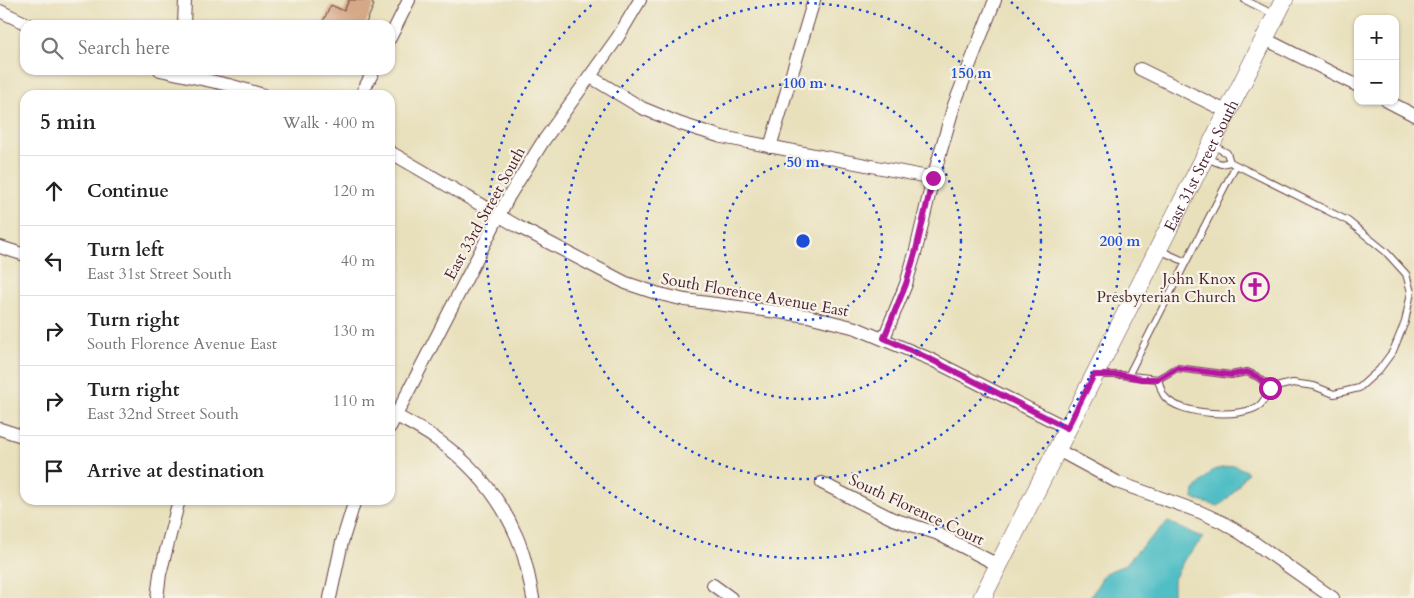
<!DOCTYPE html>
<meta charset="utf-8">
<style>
:root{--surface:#fff;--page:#f2f2f2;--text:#222;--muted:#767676;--line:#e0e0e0}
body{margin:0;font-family:Cardo,serif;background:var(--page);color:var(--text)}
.controls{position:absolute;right:15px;top:15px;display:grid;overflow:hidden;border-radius:10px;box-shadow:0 1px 4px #0004}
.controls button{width:45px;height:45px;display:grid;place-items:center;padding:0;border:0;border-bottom:1px solid var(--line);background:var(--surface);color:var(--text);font:25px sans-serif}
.stop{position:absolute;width:15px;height:15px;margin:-11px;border:4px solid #b5179e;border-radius:50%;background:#fff}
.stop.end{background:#b5179e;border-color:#fff;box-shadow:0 1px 5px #0008}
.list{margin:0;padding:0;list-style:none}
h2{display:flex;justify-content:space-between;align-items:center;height:65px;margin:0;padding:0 20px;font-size:21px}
h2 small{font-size:16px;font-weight:400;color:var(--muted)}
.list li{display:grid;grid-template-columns:32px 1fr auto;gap:15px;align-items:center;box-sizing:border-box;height:70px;padding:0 20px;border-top:1px solid var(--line)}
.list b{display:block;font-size:19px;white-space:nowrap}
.list p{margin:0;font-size:16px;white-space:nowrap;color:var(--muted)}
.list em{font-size:16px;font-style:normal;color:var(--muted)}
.icon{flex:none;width:28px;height:28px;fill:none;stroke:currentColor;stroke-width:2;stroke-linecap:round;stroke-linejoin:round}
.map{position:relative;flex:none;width:1414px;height:598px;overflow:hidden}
.search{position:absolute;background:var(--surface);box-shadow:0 1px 4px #0004;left:20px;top:20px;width:375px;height:55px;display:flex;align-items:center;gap:12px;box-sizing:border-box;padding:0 18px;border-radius:15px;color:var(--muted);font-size:19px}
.panel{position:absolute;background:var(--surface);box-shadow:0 1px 4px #0004;left:20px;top:90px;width:375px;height:415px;border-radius:15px}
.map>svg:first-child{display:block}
.water{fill:#50bec5;stroke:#4d6e78}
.building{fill:#d5a988}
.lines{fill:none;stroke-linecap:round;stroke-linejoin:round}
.service-casing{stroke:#623c41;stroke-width:8}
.minor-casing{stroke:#623c41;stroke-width:14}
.secondary-casing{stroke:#623c41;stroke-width:19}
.service{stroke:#fff;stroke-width:6}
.minor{stroke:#fff;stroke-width:12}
.secondary{stroke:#fff;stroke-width:18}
.route{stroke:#b5179e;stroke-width:6}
.ring{fill:none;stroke:#1d4ed8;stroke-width:2.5;stroke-dasharray:2.5 5}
.labels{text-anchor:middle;stroke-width:4.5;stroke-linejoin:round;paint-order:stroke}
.street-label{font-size:16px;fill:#4a1f2b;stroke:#f7f3e8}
.poi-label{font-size:16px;fill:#4a1f2b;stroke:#f7f3e8;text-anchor:end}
.centre{fill:#1d4ed8;stroke:#f7f3e8;stroke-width:2.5}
.ring-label{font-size:15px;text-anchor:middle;font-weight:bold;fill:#1d4ed8;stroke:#f7f3e8;stroke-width:4.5;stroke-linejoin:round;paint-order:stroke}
</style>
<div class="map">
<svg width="1414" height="598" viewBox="0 0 1414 598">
<rect width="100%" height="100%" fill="#f7f3e8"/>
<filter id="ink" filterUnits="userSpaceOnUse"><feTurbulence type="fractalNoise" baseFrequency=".02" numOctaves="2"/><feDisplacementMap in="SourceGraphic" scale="10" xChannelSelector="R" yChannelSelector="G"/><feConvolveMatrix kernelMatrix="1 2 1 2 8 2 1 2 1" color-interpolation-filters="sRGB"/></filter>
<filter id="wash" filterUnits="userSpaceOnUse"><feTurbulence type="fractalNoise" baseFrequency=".0096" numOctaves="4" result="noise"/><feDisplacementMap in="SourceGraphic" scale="20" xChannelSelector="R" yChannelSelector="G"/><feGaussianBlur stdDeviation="1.12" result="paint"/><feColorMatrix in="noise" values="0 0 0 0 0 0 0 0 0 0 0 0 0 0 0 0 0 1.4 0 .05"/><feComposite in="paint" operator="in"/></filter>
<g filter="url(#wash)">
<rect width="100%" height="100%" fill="#e8e0bb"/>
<path class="water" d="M1234,465L1248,472L1233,493L1219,506L1202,502L1193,499L1194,490L1213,470Z
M1168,522L1203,538L1184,560L1173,581V598H1090L1105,573L1125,565L1142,546Z"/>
<g id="blocks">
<path class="building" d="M349,0H374L372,4L374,5L365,25H321L331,5L344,11Z"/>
</g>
</g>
<g filter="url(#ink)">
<use href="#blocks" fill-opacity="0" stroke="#623c41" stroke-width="1"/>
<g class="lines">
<defs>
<path id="service" d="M1245,0L1275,15
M1206,158L1221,164L1230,162L1227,153L1212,145
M1159,250L1186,262L1236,165
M1098,375H1122L1158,379L1177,368L1231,375L1247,372L1258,377L1271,388L1293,383L1314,386L1334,394L1359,388L1379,370L1393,351L1405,322L1411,292L1406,274L1386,252L1348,221L1230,162
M1128,376L1186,262
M1158,379C1160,384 1161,393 1165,397C1179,415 1243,419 1260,405C1264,401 1268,393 1271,388"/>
<path id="minor" d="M0,11L29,25
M184,25L185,0
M390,38L409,0
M1265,39L1358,86
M1140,69L1228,112
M160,70L229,85L264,95
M589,76L642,108L681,124L722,137L933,178
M361,95L374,70
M1387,101L1414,115
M770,147L814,0
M390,152L517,226L626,283L656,293L685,300L808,316L856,328L930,359L1067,428
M0,247L25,255
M884,338L906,284L916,250L933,178L954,105L995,0
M390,412C405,421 422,429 436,439C471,463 499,496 516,535C525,555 529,577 533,598
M390,427L509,196L542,143L618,37L640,0
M0,429L25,437
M1056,449L1117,482L1200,512L1222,522L1242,534L1333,598
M822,483L893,519L936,533L998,565
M713,585L731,598
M157,598L160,574L179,500
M330,598L342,542L355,500"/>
<g id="secondary">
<path id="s1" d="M982,598L1284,0"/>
</g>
</defs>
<use href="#service" class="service-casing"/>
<use href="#minor" class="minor-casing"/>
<use href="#secondary" class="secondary-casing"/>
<use href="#service" class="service"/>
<use href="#minor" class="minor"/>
<use href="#secondary" class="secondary"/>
</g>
</g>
<g class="lines" filter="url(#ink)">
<path class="route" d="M933,178L916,250L906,284L884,338L930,359L1067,428L1094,375H1122L1142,379H1158L1177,368L1231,375L1247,372L1258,377L1270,388"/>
</g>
<g class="ring">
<circle cx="803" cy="241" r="79"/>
<circle cx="803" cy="241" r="158"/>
<circle cx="803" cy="241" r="238"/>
<path d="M1011 2A317 317 0 1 1 595 2"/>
</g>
<defs>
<symbol id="church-ring" viewBox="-11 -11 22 22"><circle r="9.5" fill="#f7f3e8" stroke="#b5179e" stroke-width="1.5"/><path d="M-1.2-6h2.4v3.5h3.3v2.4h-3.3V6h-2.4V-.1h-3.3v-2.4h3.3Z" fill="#b5179e"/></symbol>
</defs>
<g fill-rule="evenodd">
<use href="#church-ring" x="1239" y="271" width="32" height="32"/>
</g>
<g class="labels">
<g class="street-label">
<text dy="6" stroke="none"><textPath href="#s1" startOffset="485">East 31st Street South</textPath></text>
<text transform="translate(484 213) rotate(-61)" y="6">East 33rd Street South</text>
<text transform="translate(755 294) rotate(10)" y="6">South Florence Avenue East</text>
<text transform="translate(917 509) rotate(25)" y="6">South Florence Court</text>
</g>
<g class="poi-label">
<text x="1236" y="284">John Knox<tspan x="1236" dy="18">Presbyterian Church</tspan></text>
</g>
</g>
<circle cx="803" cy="241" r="8" class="centre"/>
<g class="ring-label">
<text x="971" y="78">150 m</text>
<text x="803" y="88">100 m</text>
<text x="803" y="167">50 m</text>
<text x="1120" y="246">200 m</text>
</g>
</svg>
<div class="controls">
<button>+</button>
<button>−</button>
</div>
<div class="stop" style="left:1270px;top:388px"></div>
<div class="stop end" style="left:933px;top:178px"></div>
<div class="search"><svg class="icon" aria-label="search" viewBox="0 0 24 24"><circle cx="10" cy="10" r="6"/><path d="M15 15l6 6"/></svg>Search here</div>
<section class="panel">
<h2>5 min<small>Walk · 400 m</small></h2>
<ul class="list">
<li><svg class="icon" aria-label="ahead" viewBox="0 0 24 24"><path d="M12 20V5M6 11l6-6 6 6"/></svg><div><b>Continue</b></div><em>120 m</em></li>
<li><svg class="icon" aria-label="left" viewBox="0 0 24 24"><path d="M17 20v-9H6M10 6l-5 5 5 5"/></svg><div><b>Turn left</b><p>East 31st Street South</p></div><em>40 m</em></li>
<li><svg class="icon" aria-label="right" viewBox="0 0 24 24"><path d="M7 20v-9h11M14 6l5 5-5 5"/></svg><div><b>Turn right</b><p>South Florence Avenue East</p></div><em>130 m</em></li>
<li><svg class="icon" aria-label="right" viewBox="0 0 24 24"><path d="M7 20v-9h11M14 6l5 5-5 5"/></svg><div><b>Turn right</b><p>East 32nd Street South</p></div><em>110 m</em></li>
<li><svg class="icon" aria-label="arrive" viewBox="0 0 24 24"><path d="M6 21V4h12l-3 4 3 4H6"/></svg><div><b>Arrive at destination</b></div></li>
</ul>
</section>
</div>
